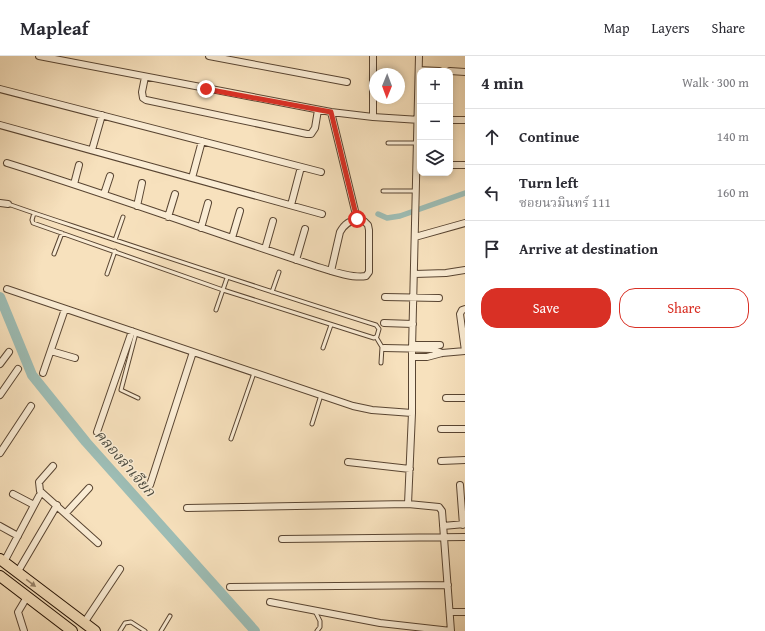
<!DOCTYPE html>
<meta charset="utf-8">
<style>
:root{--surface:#fff;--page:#f2f2f3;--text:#2b2b33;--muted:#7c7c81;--line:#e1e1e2;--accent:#d93025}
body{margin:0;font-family:"Gentium Book Plus","Noto Serif Thai",serif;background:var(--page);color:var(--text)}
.controls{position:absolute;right:12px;top:12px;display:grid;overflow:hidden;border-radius:8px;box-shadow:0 2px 6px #0003}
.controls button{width:36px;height:36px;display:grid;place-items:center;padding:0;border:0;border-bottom:1px solid var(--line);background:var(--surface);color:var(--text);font:20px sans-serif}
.compass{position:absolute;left:369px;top:12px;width:36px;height:36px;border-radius:50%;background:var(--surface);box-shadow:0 2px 6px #0003;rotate:181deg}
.stop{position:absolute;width:12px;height:12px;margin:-9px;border:3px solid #d93025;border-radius:50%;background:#fff}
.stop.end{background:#d93025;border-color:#fff;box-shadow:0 1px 4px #0008}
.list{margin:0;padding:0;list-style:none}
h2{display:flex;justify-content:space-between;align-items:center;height:52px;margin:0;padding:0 16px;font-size:17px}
h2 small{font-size:13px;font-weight:400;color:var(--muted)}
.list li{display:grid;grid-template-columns:26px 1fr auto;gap:12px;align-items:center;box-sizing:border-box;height:56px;padding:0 16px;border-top:1px solid var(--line)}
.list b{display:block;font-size:15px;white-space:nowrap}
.list p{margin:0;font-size:13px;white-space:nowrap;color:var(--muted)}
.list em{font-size:13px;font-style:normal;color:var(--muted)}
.actions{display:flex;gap:8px;padding:12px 16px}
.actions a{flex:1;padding:9px 0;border:1px solid var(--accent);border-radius:16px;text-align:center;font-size:14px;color:var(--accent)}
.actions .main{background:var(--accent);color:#fff}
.icon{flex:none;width:22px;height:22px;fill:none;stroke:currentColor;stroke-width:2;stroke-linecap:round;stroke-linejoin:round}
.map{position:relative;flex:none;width:465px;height:575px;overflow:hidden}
header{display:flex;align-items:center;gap:24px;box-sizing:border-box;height:56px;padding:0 20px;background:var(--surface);border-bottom:1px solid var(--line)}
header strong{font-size:19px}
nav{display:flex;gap:22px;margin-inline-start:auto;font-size:14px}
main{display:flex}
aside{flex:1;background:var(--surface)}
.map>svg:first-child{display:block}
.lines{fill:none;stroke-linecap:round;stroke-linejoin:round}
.canal{stroke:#9dbdb5;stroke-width:5.5}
.river{stroke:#9dbdb5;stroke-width:10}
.service-casing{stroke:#594532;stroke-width:5}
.minor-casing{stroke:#594532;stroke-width:8}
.primary-casing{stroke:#241103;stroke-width:12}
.service{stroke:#faecd4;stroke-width:3}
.minor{stroke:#faecd4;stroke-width:6}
.primary{stroke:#f7e1bd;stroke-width:10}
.oneway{fill:#988369}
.route{stroke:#d93025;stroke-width:5}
.labels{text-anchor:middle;stroke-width:3;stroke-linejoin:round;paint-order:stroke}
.water-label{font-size:15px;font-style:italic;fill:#4e4d41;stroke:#faecd4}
</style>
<header>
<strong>Mapleaf</strong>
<nav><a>Map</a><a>Layers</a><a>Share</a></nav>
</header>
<main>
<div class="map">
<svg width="465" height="575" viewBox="0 0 465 575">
<rect width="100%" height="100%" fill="#f7e1bd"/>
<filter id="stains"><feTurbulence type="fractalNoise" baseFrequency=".005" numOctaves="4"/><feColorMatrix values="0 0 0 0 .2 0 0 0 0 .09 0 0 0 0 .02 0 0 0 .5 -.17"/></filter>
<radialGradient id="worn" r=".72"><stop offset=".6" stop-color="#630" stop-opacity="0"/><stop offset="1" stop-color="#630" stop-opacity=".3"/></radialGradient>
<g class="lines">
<path class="canal" d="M378,158L387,162L400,160L465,137"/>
<path class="river" d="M0,241L32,319L86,386L255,575"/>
<defs>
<path id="service" d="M388,87H417
M383,135H416
M8,148L34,157C148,195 261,233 376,269L379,273L377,280L374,282L223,234L33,167L32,164L34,157
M115,184L123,161
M54,198L62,177
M107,218L115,195
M272,236L279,216
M216,254L227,222
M136,277L121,334L138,342
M376,281L382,291L381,307
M323,292L331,269
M312,368L321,339
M231,383L254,317
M315,555L320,565V571L317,575
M120,575L125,567L131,566L145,575
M161,575L170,560"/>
<path id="minor" d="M39,0L331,56L373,61L420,64
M209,0L347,26
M373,0V61
M419,14L439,15
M450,15L465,16
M145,21L142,36L143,42L146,44L307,78H311L315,72L318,54
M0,33L321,116
M331,56L357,163
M450,64H465
M0,69L322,158
M92,94L102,59
M7,107C110,139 212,176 315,210C328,214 353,223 366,220L369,216V174L368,169L364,165C353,162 345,167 340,176L331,215
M450,109H465
M192,122L202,85
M74,128L79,109
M104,138L110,120
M0,147L8,148
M291,149L301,111
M137,150L142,127
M168,161L175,138
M201,172L208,147
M415,181L465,167
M232,182L240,155
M265,193L273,165
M296,204L305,173
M415,218L446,217L465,214
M7,233L353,350L372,354L412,357
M385,241L439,242
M465,253L462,254L460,258L465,295
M384,267L413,268
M413,289H440
M384,292L432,293L442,297
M51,295L75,302
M412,301H427L442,297L465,295
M0,308L9,296
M43,317L65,253
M0,339L18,313
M446,342H465
M441,373H465
M97,376L132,275
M0,397L31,350
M441,405L465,404
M348,406L410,413
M53,410L39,426L40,435L98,487
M150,429L193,296
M460,429L463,469
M13,438L34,449
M408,448L412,357V293L419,0
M187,452L408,448L439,451L442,455L451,575
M66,457L89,432
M0,470L18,480
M443,470L465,468
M282,483L465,481
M4,506L39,440
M17,517L57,449
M230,531L448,529
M270,546L380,567L451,575
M450,556H465
M84,567L120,513
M24,575L18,556L27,541"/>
<path id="primary" d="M0,503L95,575
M0,520L72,575"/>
</defs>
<use href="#service" class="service-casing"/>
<use href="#minor" class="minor-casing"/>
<use href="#primary" class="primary-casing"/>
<use href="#service" class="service"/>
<use href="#minor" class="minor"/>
<use href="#primary" class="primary"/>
</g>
<defs><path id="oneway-solid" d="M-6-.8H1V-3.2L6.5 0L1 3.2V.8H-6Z"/></defs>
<use class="oneway" href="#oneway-solid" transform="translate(31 527) rotate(37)"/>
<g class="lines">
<path class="route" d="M206,33L331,56L357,163"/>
</g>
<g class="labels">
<g class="water-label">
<text transform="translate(125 407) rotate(49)" y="5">คลองลำเจียก</text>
</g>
</g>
<rect width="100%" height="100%" filter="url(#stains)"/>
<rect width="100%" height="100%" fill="url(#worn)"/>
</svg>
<div class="controls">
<button>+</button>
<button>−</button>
<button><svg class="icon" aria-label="layers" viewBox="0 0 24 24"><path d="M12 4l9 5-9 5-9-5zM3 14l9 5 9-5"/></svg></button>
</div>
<svg class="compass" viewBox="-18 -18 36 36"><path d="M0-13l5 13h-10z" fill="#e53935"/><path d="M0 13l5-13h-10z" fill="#7c7c81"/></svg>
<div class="stop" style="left:357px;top:163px"></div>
<div class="stop end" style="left:206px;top:33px"></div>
</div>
<aside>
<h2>4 min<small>Walk · 300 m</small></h2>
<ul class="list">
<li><svg class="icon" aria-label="ahead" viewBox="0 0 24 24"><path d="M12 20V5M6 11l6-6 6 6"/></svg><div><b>Continue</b></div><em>140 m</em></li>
<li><svg class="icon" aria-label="left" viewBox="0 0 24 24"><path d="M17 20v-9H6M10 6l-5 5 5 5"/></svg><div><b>Turn left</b><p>ซอยนวมินทร์ 111</p></div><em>160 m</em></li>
<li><svg class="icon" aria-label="arrive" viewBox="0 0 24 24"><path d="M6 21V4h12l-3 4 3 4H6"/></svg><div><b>Arrive at destination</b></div></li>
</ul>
<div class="actions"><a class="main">Save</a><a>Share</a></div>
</aside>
</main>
